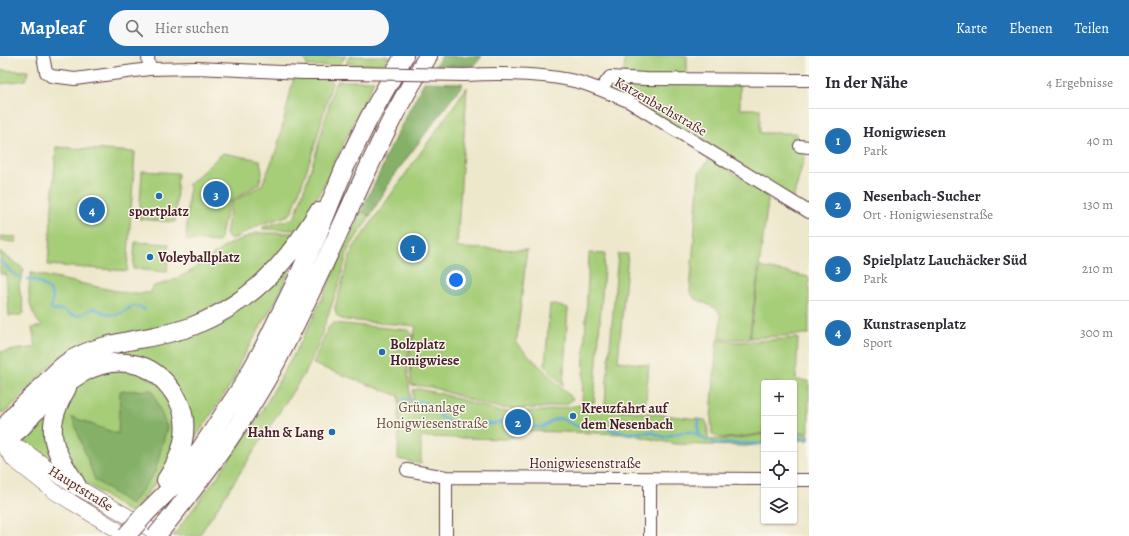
<!DOCTYPE html>
<html lang="de">
<meta charset="utf-8">
<style>
:root{--surface:#fff;--page:#f7f7f7;--text:#2b2b33;--muted:#7c7c81;--line:#e1e1e2;--accent:#1f6fb2}
body{margin:0;font-family:Alegreya,serif;background:var(--page);color:var(--text)}
.controls{position:absolute;right:12px;bottom:12px;display:grid;overflow:hidden;border-radius:4px;box-shadow:0 1px 3px #0004}
.controls button{width:36px;height:36px;display:grid;place-items:center;padding:0;border:0;border-bottom:1px solid var(--line);background:var(--surface);color:var(--text);font:20px sans-serif}
.you{position:absolute;left:456px;top:224px;width:14px;height:14px;margin:-10px;border:3px solid #fff;border-radius:50%;background:#1a73e8;box-shadow:0 0 0 6px #1a73e833}
.badge{display:grid;place-items:center;width:26px;height:26px;border-radius:50%;background:var(--accent);color:#fff;font-size:13px;font-weight:700}
.pin{position:absolute;translate:-50% -50%;border:2px solid #fff;box-shadow:0 1px 4px #0006}
.list{margin:0;padding:0;list-style:none}
h2{display:flex;justify-content:space-between;align-items:center;height:52px;margin:0;padding:0 16px;font-size:17px}
h2 small{font-size:13px;font-weight:400;color:var(--muted)}
.list li{display:grid;grid-template-columns:26px 1fr auto;gap:12px;align-items:center;box-sizing:border-box;height:64px;padding:0 16px;border-top:1px solid var(--line)}
.list b{display:block;font-size:15px;white-space:nowrap}
.list p{margin:0;font-size:13px;white-space:nowrap;color:var(--muted)}
.list em{font-size:13px;font-style:normal;color:var(--muted)}
.icon{flex:none;width:22px;height:22px;fill:none;stroke:currentColor;stroke-width:2;stroke-linecap:round;stroke-linejoin:round}
.map{position:relative;flex:none;width:809px;height:480px;overflow:hidden}
header{display:flex;align-items:center;gap:24px;box-sizing:border-box;height:56px;padding:0 20px;background:var(--accent);color:#fff}
header strong{font-size:19px}
nav{display:flex;gap:22px;margin-inline-start:auto;font-size:14px}
.search{width:280px;height:36px;background:var(--page);display:flex;align-items:center;gap:10px;box-sizing:border-box;padding:0 14px;border-radius:22px;color:var(--muted);font-size:15px}
main{display:flex}
aside{flex:1;background:var(--surface)}
.map>svg:first-child{display:block}
.green{fill:#a6cd78;stroke:#787652}
.forest{fill:#84b068;stroke:#67684a}
.lines{fill:none;stroke-linecap:round;stroke-linejoin:round}
.stream{stroke:#62acda;stroke-width:2.5}
.minor-casing{stroke:#623d43;stroke-width:14}
.major-casing{stroke:#623d43;stroke-width:16}
.highway-casing{stroke:#623d43;stroke-width:20}
.minor{stroke:#fff;stroke-width:12}
.major{stroke:#fff;stroke-width:15}
.highway{stroke:#fff;stroke-width:18}
.minor-bridge-casing{stroke:#623d43;stroke-width:14;stroke-linecap:butt}
.highway-bridge-casing{stroke:#623d43;stroke-width:20;stroke-linecap:butt}
.minor-bridge{stroke:#fff;stroke-width:12}
.highway-bridge{stroke:#fff;stroke-width:18}
.poi-dot{fill:#1f6fb2;stroke:#fbf7ec;stroke-width:1.5}
.labels{text-anchor:middle;stroke-width:3;stroke-linejoin:round;paint-order:stroke}
.street-label{font-size:14px;fill:#4a1f2b;stroke:#fbf7ec}
.poi-label{font-size:14px;font-weight:bold;fill:#4a1f2b;stroke:#fbf7ec;text-anchor:start}
.park-label{font-size:14px;fill:#665342;stroke:#fbf7ec}
</style>
<header>
<strong>Mapleaf</strong>
<div class="search"><svg class="icon" aria-label="search" viewBox="0 0 24 24"><circle cx="10" cy="10" r="6"/><path d="M15 15l6 6"/></svg>Hier suchen</div>
<nav><a>Karte</a><a>Ebenen</a><a>Teilen</a></nav>
</header>
<main>
<div class="map">
<svg width="809" height="480" viewBox="0 0 809 480">
<rect width="100%" height="100%" fill="#fbf7ec"/>
<filter id="ink" filterUnits="userSpaceOnUse"><feTurbulence type="fractalNoise" baseFrequency=".025" numOctaves="2"/><feDisplacementMap in="SourceGraphic" scale="8" xChannelSelector="R" yChannelSelector="G"/><feConvolveMatrix kernelMatrix="1 2 1 2 8 2 1 2 1" color-interpolation-filters="sRGB"/></filter>
<filter id="wash" filterUnits="userSpaceOnUse"><feTurbulence type="fractalNoise" baseFrequency=".012" numOctaves="4" result="noise"/><feDisplacementMap in="SourceGraphic" scale="16" xChannelSelector="R" yChannelSelector="G"/><feGaussianBlur stdDeviation="0.9" result="paint"/><feColorMatrix in="noise" values="0 0 0 0 0 0 0 0 0 0 0 0 0 0 0 0 0 1.4 0 .05"/><feComposite in="paint" operator="in"/></filter>
<g filter="url(#wash)">
<rect width="100%" height="100%" fill="#ede7cb"/>
<path class="green" d="M304,0H346L338,10H307Z
M350,0H389L383,9L347,8V5Z
M625,0H687V23H740V53H760V77H796V94L806,95L792,147L601,33L624,17Z
M0,14L28,15L26,24L0,28Z
M294,21L330,23L332,27L313,95L293,154L290,158L284,161L261,168L235,182L230,183L226,179L231,147L262,129L277,93Z
M338,25H374L308,161L300,174L263,173V171L294,162L296,158L316,97L335,28Z
M467,31L457,192L527,194L517,282L515,286L573,343L567,348L541,352L519,353L502,352L486,349L431,331L412,329L411,328L410,294L416,270L346,264C338,263 335,259 335,251L349,203L354,191Z
M56,91L135,96L127,215L48,209Z
M223,97L260,104L262,117L259,128L229,147L219,186L186,184L189,128Z
M710,102L769,139L749,283H719L721,260L717,253L694,242L690,236L699,117Z
M142,115L178,117L175,166L139,163Z
M361,155L370,160L348,194L340,225L317,291L308,312L199,480H173L215,424L261,357L298,291L315,258Z
M256,177H297L256,225L212,255L51,309L7,355L0,357V296L36,291L32,272L42,270C28,256 27,235 31,217L126,237H150L154,230L172,225L191,215L227,189Z
M0,180L16,181V186L0,185Z
M135,186L169,188L167,216L133,213Z
M0,196L24,213L19,230L24,257L21,259L9,260L6,218H0Z
M589,197L605,198L594,347L582,346Z
M618,198H628L618,305L649,309L645,353L605,348Z
M290,209L291,211L278,241L240,306L233,325L187,395L184,344L116,301L115,294L157,285Z
M760,211L809,221V278L750,282Z
M550,248L568,252L563,329L545,310Z
M333,267L409,274C414,279 410,286 409,292C406,310 409,328 411,346L399,348V340L313,308L328,272Z
M798,282L796,324L809,325V376H794V327H764V377C751,379 723,386 712,378L711,362L717,284L740,286Z
M132,313L163,330L180,371L167,412L143,443L130,457L86,427L79,422L60,395L62,348L84,322L93,317Z
M419,333L442,338L498,355L512,356L543,355L580,349L705,364L708,370V384L739,382L764,378V388L746,390L675,388L628,378L529,375L506,383L421,381V408L398,403L399,350L413,348V334Z
M50,346L55,407L14,383Z
M794,377L809,378V384H794Z"/>
<path class="forest" d="M442,0H482L474,10H435Z
M424,26L461,27L463,28L395,118L370,160L361,155L385,106L383,105Z
M152,334L167,371L155,416L131,449L95,424L72,361L118,378L120,335Z"/>
<g class="lines">
<path class="stream" d="M0,205L4,207L11,216L21,222
M27,223L37,225L50,234L53,242L51,251L55,255L63,254L70,258L78,260L94,252C101,255 108,260 116,259C128,256 130,245 145,254
M403,343L409,344
M413,345L422,346L436,352L441,361L452,368L469,372L485,368H493L503,365L513,364L524,366L534,371H543L553,364L560,362L576,370L588,371L595,368L602,369L612,374L628,377L651,376L664,381L682,376H693L707,385
M699,364L698,374L700,380
M794,382H809
M712,386C717,389 720,389 726,387L761,388L764,386"/>
</g>
</g>
<g filter="url(#ink)">
<g class="lines">
<defs>
<path id="minor" d="M43,0L46,16L51,20L75,23L149,13L196,12L304,17H349
M148,0L149,13
M465,19C503,17 545,17 582,27C598,32 613,39 628,45L809,156
M601,33L610,21L646,23L809,24
M800,90L809,91
M407,414L446,421L764,423
M650,422V480
M794,424H809
M446,480V421"/>
<path id="major" d="M0,384L22,393L65,424L162,480
M0,385L14,404L55,436L127,480"/>
<path id="highway" d="M67,332C55,353 47,373 58,397C63,409 71,419 77,430
M0,383C3,377 5,372 8,367C15,355 28,345 37,336C47,326 56,314 68,306C102,283 154,285 193,270C252,246 286,208 318,156
M0,384C5,381 12,379 16,376C23,371 28,364 33,358C62,330 94,297 138,309C156,314 169,328 178,344C192,371 181,401 166,424
M146,457L178,425L204,388L243,329L262,295L294,230L316,182L345,111L369,62L404,0
M165,469C205,419 242,368 273,312C314,235 347,155 385,77C398,50 413,25 428,0"/>
</defs>
<use href="#minor" class="minor-casing"/>
<use href="#major" class="major-casing"/>
<use href="#highway" class="highway-casing"/>
<use href="#minor" class="minor"/>
<use href="#major" class="major"/>
<use href="#highway" class="highway"/>
<defs>
<path id="minor-bridge" d="M349,17L465,19"/>
<path id="highway-bridge" d="M126,480L146,457
M156,480L165,469"/>
</defs>
<use href="#minor-bridge" class="minor-bridge-casing"/>
<use href="#highway-bridge" class="highway-bridge-casing"/>
<use href="#minor-bridge" class="minor-bridge"/>
<use href="#highway-bridge" class="highway-bridge"/>
</g>
</g>
<g class="poi-dot">
<circle cx="159" cy="140" r="4"/>
<circle cx="150" cy="201" r="4"/>
<circle cx="382" cy="296" r="4"/>
<circle cx="573" cy="360" r="4"/>
<circle cx="332" cy="376" r="4"/>
</g>
<g class="labels">
<g class="street-label">
<text transform="translate(661 50) rotate(30)" y="5">Katzenbachstraße</text>
<text x="585" y="412">Honigwiesenstraße</text>
<text transform="translate(81 432) rotate(32)" y="5">Hauptstraße</text>
</g>
<g class="poi-label">
<text x="159" y="160" text-anchor="middle">sportplatz</text>
<text x="158" y="206">Voleyballplatz</text>
<text x="390" y="293">Bolzplatz<tspan x="390" dy="16">Honigwiese</tspan></text>
<text x="581" y="357">Kreuzfahrt auf<tspan x="581" dy="16">dem Nesenbach</tspan></text>
<text x="324" y="381" text-anchor="end">Hahn &amp; Lang</text>
</g>
<g class="park-label">
<text x="432" y="356">Grünanlage<tspan x="432" dy="16">Honigwiesenstraße</tspan></text>
</g>
</g>
</svg>
<div class="controls">
<button>+</button>
<button>−</button>
<button><svg class="icon" aria-label="locate" viewBox="0 0 24 24"><circle cx="12" cy="12" r="6"/><path d="M12 2v4M12 18v4M2 12h4M18 12h4"/></svg></button>
<button><svg class="icon" aria-label="layers" viewBox="0 0 24 24"><path d="M12 4l9 5-9 5-9-5zM3 14l9 5 9-5"/></svg></button>
</div>
<div class="you"></div>
<div class="pin badge" style="left:413px;top:192px">1</div>
<div class="pin badge" style="left:518px;top:366px">2</div>
<div class="pin badge" style="left:216px;top:138px">3</div>
<div class="pin badge" style="left:92px;top:154px">4</div>
</div>
<aside>
<h2>In der Nähe<small>4 Ergebnisse</small></h2>
<ul class="list">
<li><span class="badge">1</span><div><b>Honigwiesen</b><p>Park</p></div><em>40 m</em></li>
<li><span class="badge">2</span><div><b>Nesenbach-Sucher</b><p>Ort · Honigwiesenstraße</p></div><em>130 m</em></li>
<li><span class="badge">3</span><div><b>Spielplatz Lauchäcker Süd</b><p>Park</p></div><em>210 m</em></li>
<li><span class="badge">4</span><div><b>Kunstrasenplatz</b><p>Sport</p></div><em>300 m</em></li>
</ul>
</aside>
</main>
